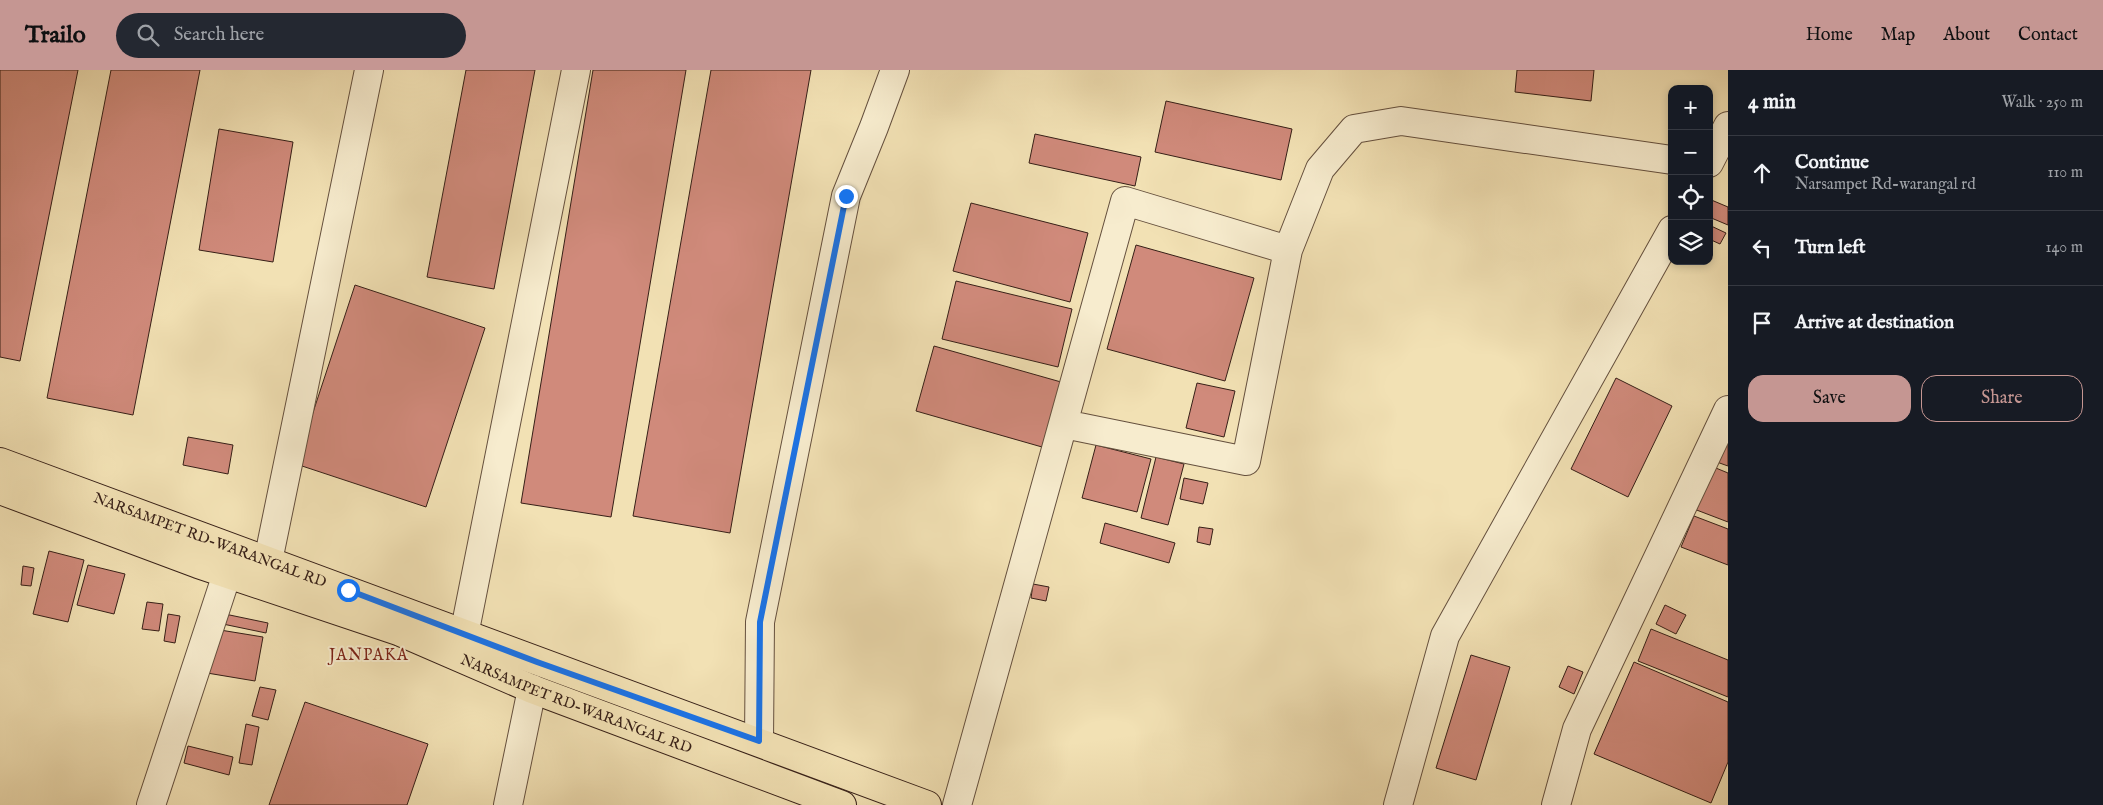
<!DOCTYPE html>
<meta charset="utf-8">
<style>
:root{--surface:#171b24;--page:#242831;--text:#f1f3f6;--muted:#9ea1a6;--line:#363941;--accent:#c59692}
body{margin:0;font-family:"IM FELL English",serif;background:var(--page);color:var(--text)}
.controls{position:absolute;right:15px;top:15px;display:grid;overflow:hidden;border-radius:10px;box-shadow:0 2px 8px #0003}
.controls button{width:45px;height:45px;display:grid;place-items:center;padding:0;border:0;border-bottom:1px solid var(--line);background:var(--surface);color:var(--text);font:25px sans-serif}
.stop{position:absolute;width:15px;height:15px;margin:-11px;border:4px solid #1a73e8;border-radius:50%;background:#fff}
.stop.end{background:#1a73e8;border-color:#fff;box-shadow:0 1px 5px #0008}
.list{margin:0;padding:0;list-style:none}
h2{display:flex;justify-content:space-between;align-items:center;height:65px;margin:0;padding:0 20px;font-size:21px}
h2 small{font-size:16px;font-weight:400;color:var(--muted)}
.list li{display:grid;grid-template-columns:32px 1fr auto;gap:15px;align-items:center;box-sizing:border-box;height:75px;padding:0 20px;border-top:1px solid var(--line)}
.list b{display:block;font-size:19px;white-space:nowrap}
.list p{margin:0;font-size:16px;white-space:nowrap;color:var(--muted)}
.list em{font-size:16px;font-style:normal;color:var(--muted)}
.actions{display:flex;gap:10px;padding:15px 20px}
.actions a{flex:1;padding:11px 0;border:1px solid var(--accent);border-radius:15px;text-align:center;font-size:18px;color:var(--accent)}
.actions .main{background:var(--accent);color:#111}
.icon{flex:none;width:28px;height:28px;fill:none;stroke:currentColor;stroke-width:2;stroke-linecap:round;stroke-linejoin:round}
.map{position:relative;flex:none;width:1728px;height:735px;overflow:hidden}
header{display:flex;align-items:center;gap:30px;box-sizing:border-box;height:70px;padding:0 25px;background:var(--accent);color:#111}
header strong{font-size:24px}
nav{display:flex;gap:28px;margin-inline-start:auto;font-size:18px}
.search{width:350px;height:45px;background:var(--page);display:flex;align-items:center;gap:12px;box-sizing:border-box;padding:0 18px;border-radius:28px;color:var(--muted);font-size:19px}
main{display:flex}
aside{flex:1;background:var(--surface)}
.map>svg:first-child{display:block}
.building{fill:#d08a7b;stroke:#361f17}
.lines{fill:none;stroke-linecap:round;stroke-linejoin:round}
.minor-casing{stroke:#65503e;stroke-width:30}
.major-casing{stroke:#361f17;stroke-width:30}
.minor{stroke:#f7ecce;stroke-width:28}
.major{stroke:#f2e1b4;stroke-width:28}
.route{stroke:#1a73e8;stroke-width:6}
.labels{text-anchor:middle;stroke-width:4;stroke-linejoin:round;paint-order:stroke}
.street-label{font-size:15px;fill:#361f17;stroke:#f7ecce}
.neighbourhood-label{font-size:16px;letter-spacing:1px;fill:#7a1f14;stroke:#f7ecce}
</style>
<header>
<strong>Trailo</strong>
<div class="search"><svg class="icon" aria-label="search" viewBox="0 0 24 24"><circle cx="10" cy="10" r="6"/><path d="M15 15l6 6"/></svg>Search here</div>
<nav><a>Home</a><a>Map</a><a>About</a><a>Contact</a></nav>
</header>
<main>
<div class="map">
<svg width="1728" height="735" viewBox="0 0 1728 735">
<rect width="100%" height="100%" fill="#f2e1b4"/>
<filter id="stains"><feTurbulence type="fractalNoise" baseFrequency=".004" numOctaves="4"/><feColorMatrix values="0 0 0 0 .2 0 0 0 0 .09 0 0 0 0 .02 0 0 0 .5 -.17"/></filter>
<radialGradient id="worn" r=".72"><stop offset=".6" stop-color="#630" stop-opacity="0"/><stop offset="1" stop-color="#630" stop-opacity=".3"/></radialGradient>
<path class="building" d="M0,0H78L20,291L0,287Z
M111,0H200L133,345L47,328Z
M466,0H535L494,219L427,207Z
M593,0H686L611,447L521,433Z
M711,0H811L730,463L633,446Z
M1517,0H1594L1591,31L1515,22Z
M1166,31L1292,59L1281,110L1155,82Z
M219,59L293,72L273,192L199,180Z
M1035,64L1141,87L1135,116L1029,93Z
M1709,129L1728,137V155L1709,147Z
M971,133L1088,163L1070,232L953,201Z
M1709,155L1726,163L1720,174L1709,169Z
M1136,175L1254,208L1225,311L1107,279Z
M956,211L1072,239L1058,297L942,269Z
M355,215L485,258L426,437L296,394Z
M934,276L1061,312L1042,377L916,341Z
M1616,308L1672,336L1628,427L1571,399Z
M1197,313L1235,321L1224,367L1186,358Z
M1728,356V396L1714,391Z
M188,367L233,375L228,404L183,395Z
M1096,375L1151,389L1137,442L1082,428Z
M1156,387L1184,394L1168,455L1141,448Z
M1711,396L1728,403V452L1694,439Z
M1184,408L1208,413L1203,434L1180,429Z
M1694,446L1728,459V495L1681,477Z
M1105,453L1175,473L1169,493L1100,473Z
M1199,457L1213,459L1210,475L1197,472Z
M49,481L84,490L68,552L33,544Z
M88,495L125,504L114,544L77,535Z
M23,496L34,498L31,516L21,515Z
M1033,514L1049,517L1046,531L1031,528Z
M147,532L163,534L159,561L142,559Z
M1665,535L1686,545L1676,564L1656,554Z
M220,543L268,553L266,563L218,553Z
M168,544L180,546L175,573L164,571Z
M214,559L263,567L255,611L207,603Z
M1651,559L1728,590V627L1638,591Z
M1471,585L1510,597L1476,710L1436,698Z
M1634,592L1728,632V692L1711,733L1594,684Z
M1568,596L1583,602L1574,624L1559,617Z
M260,617L276,620L268,650L252,646Z
M305,632L428,674L407,735H269Z
M246,654L259,657L252,695L239,693Z
M188,676L233,687L229,705L184,693Z"/>
<g class="lines">
<defs>
<path id="minor" d="M1709,93L1728,56
M1064,354L1246,391L1288,180
M268,491L369,0
M464,565L576,0
M759,671L760,552L846,126L874,57L895,0
M151,735L227,504
M508,735L532,619
M957,735L1125,131L1288,180L1320,99L1354,59L1401,51L1672,90
M1398,735L1445,566L1672,160
M1556,735L1577,659L1728,340"/>
<g id="major">
<path id="s1" d="M0,392L927,735"/>
<path id="s2" d="M0,420L198,494L398,561L532,619L842,735"/>
</g>
</defs>
<use href="#minor" class="minor-casing"/>
<use href="#major" class="major-casing"/>
<use href="#minor" class="minor"/>
<use href="#major" class="major"/>
</g>
<g class="lines">
<path class="route" d="M348,520L537,592L759,671L760,552L846,126"/>
</g>
<g class="labels">
<g class="street-label">
<text dy="5" stroke="none"><textPath href="#s1" startOffset="224">NARSAMPET RD-WARANGAL RD</textPath></text>
<text dy="5" stroke="none"><textPath href="#s2" startOffset="615">NARSAMPET RD-WARANGAL RD</textPath></text>
</g>
<g class="neighbourhood-label">
<text x="369" y="590">JANPAKA</text>
</g>
</g>
<rect width="100%" height="100%" filter="url(#stains)"/>
<rect width="100%" height="100%" fill="url(#worn)"/>
</svg>
<div class="controls">
<button>+</button>
<button>−</button>
<button><svg class="icon" aria-label="locate" viewBox="0 0 24 24"><circle cx="12" cy="12" r="6"/><path d="M12 2v4M12 18v4M2 12h4M18 12h4"/></svg></button>
<button><svg class="icon" aria-label="layers" viewBox="0 0 24 24"><path d="M12 4l9 5-9 5-9-5zM3 14l9 5 9-5"/></svg></button>
</div>
<div class="stop" style="left:348px;top:520px"></div>
<div class="stop end" style="left:846px;top:126px"></div>
</div>
<aside>
<h2>4 min<small>Walk · 250 m</small></h2>
<ul class="list">
<li><svg class="icon" aria-label="ahead" viewBox="0 0 24 24"><path d="M12 20V5M6 11l6-6 6 6"/></svg><div><b>Continue</b><p>Narsampet Rd-warangal rd</p></div><em>110 m</em></li>
<li><svg class="icon" aria-label="left" viewBox="0 0 24 24"><path d="M17 20v-9H6M10 6l-5 5 5 5"/></svg><div><b>Turn left</b></div><em>140 m</em></li>
<li><svg class="icon" aria-label="arrive" viewBox="0 0 24 24"><path d="M6 21V4h12l-3 4 3 4H6"/></svg><div><b>Arrive at destination</b></div></li>
</ul>
<div class="actions"><a class="main">Save</a><a>Share</a></div>
</aside>
</main>
